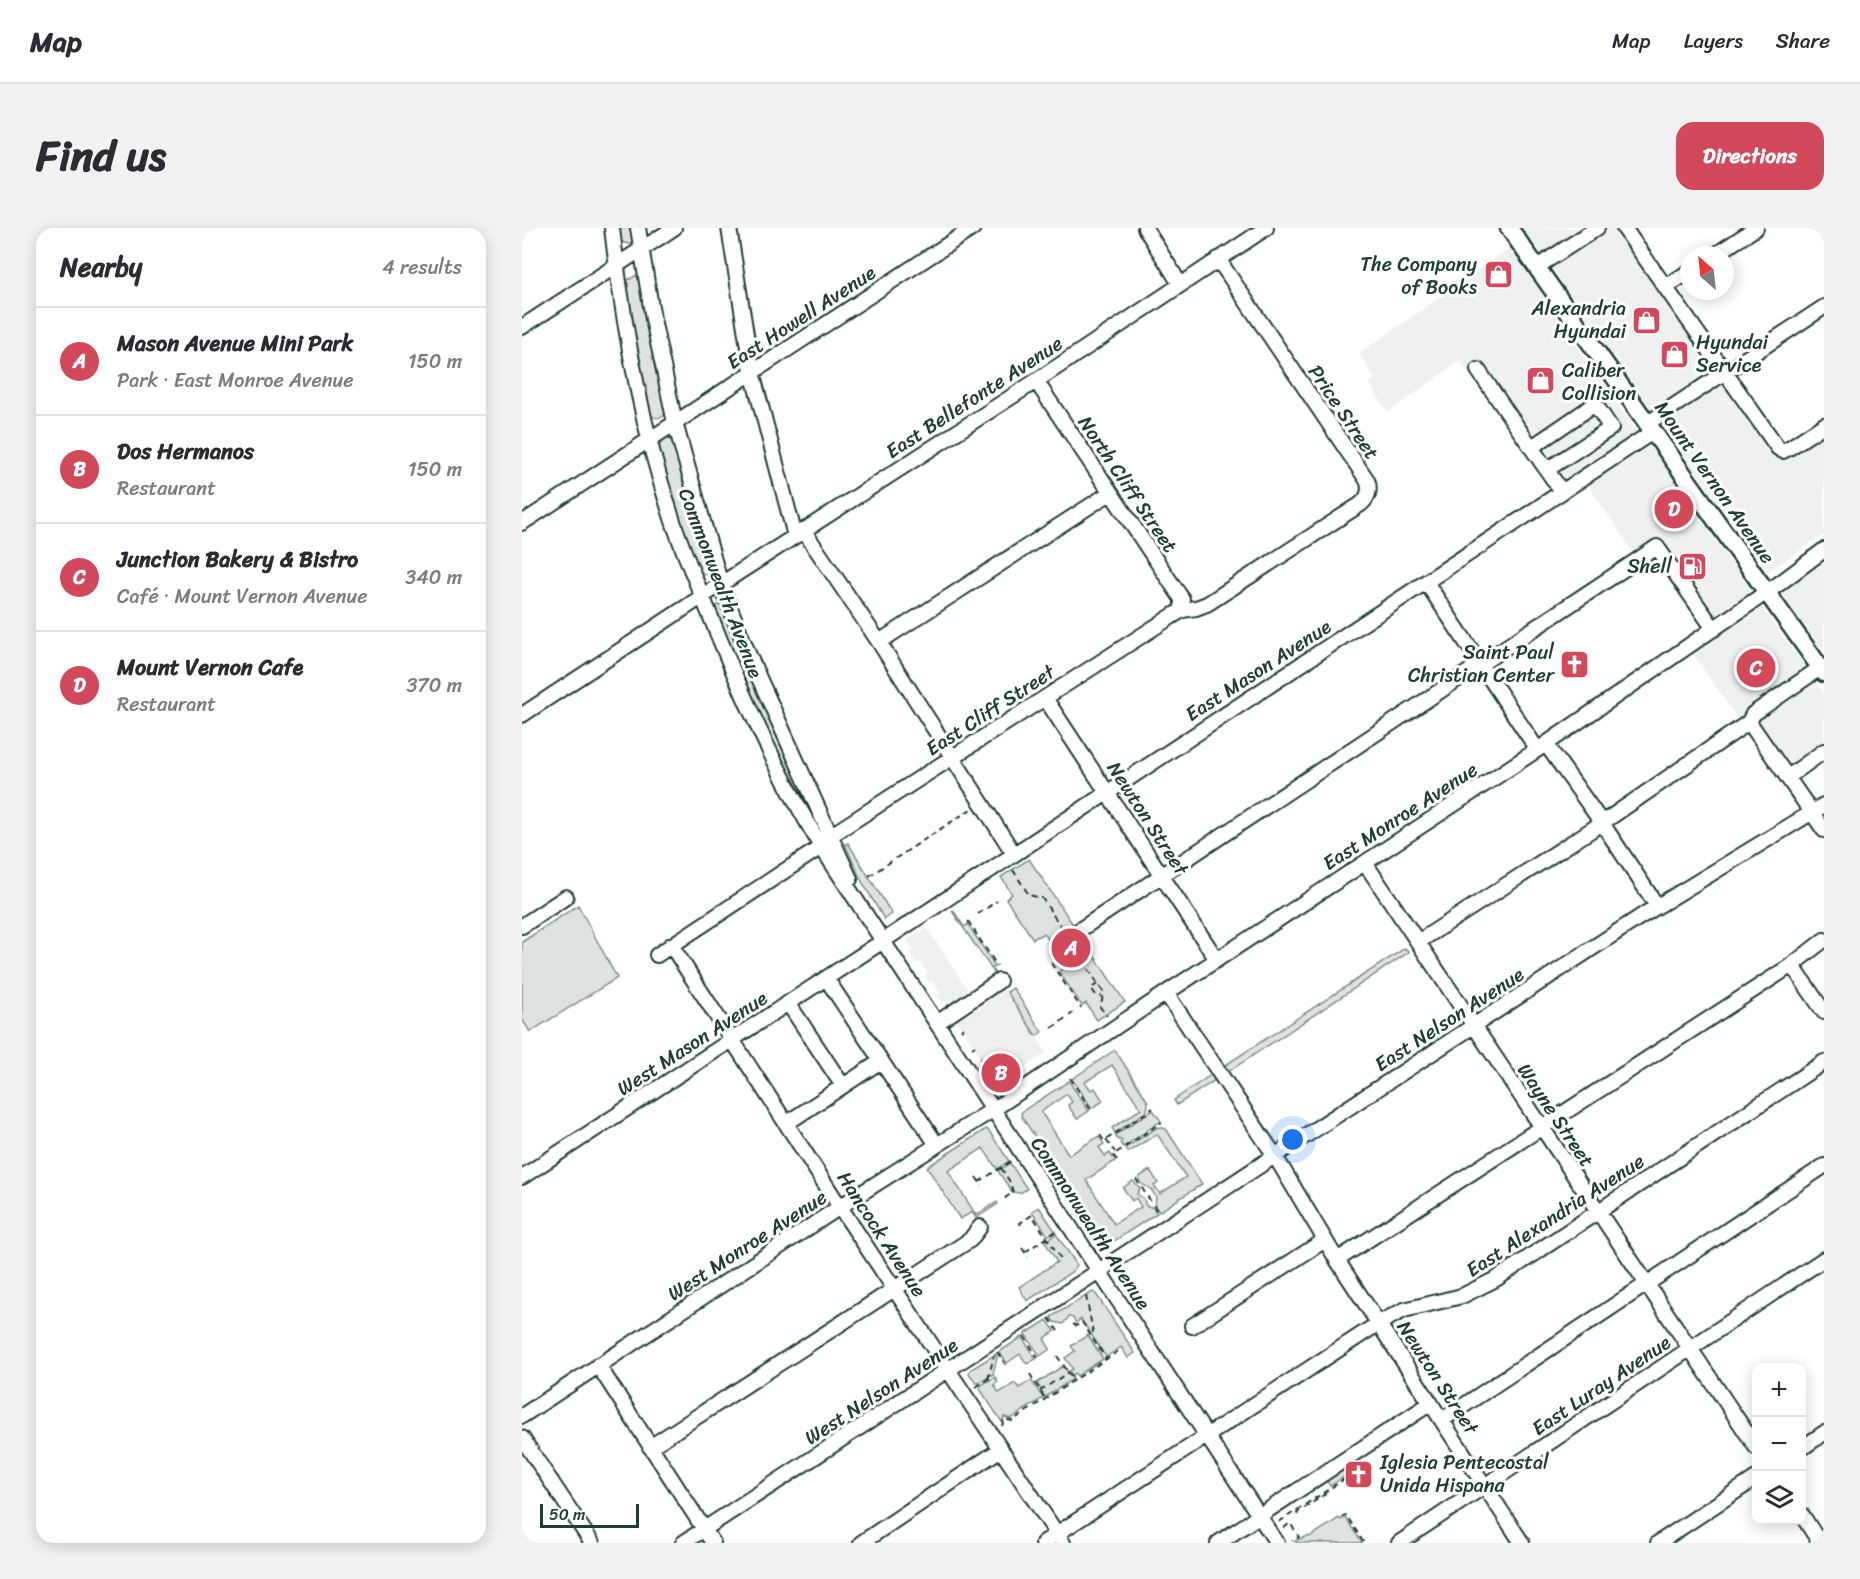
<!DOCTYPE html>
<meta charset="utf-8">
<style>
:root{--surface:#fff;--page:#f2f2f3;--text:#2b2b33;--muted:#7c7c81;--line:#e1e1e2;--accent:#d1495b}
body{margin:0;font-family:Sriracha,sans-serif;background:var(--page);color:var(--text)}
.controls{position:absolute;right:18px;bottom:18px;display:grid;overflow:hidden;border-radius:12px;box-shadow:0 3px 15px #0003}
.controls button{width:54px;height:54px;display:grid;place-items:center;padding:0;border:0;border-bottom:2px solid var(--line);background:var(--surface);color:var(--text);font:30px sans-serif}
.compass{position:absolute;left:1158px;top:18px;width:54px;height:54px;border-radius:50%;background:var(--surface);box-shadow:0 3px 15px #0003;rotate:333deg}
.scale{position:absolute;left:18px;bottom:15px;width:99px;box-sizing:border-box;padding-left:6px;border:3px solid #1f3d34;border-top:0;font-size:16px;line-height:21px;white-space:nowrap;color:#1f3d34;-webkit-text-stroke:4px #fff;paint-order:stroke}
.you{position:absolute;left:771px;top:912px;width:21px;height:21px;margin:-15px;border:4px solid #fff;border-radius:50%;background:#1a73e8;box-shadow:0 0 0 9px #1a73e833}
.badge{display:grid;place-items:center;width:39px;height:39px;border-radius:50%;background:var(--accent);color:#fff;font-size:20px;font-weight:700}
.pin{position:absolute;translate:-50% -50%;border:3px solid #fff;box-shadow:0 2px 6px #0006}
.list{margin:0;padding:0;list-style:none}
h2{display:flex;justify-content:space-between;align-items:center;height:78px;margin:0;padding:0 24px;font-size:26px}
h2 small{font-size:20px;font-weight:400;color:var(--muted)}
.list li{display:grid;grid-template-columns:39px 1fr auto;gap:18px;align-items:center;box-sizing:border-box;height:108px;padding:0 24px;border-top:2px solid var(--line)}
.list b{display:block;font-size:22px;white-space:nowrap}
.list p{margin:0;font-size:20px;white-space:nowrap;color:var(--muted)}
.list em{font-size:20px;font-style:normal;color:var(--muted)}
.icon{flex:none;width:33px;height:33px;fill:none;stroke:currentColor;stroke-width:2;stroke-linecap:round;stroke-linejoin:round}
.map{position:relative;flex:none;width:1302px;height:1315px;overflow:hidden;border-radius:18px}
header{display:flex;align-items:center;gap:36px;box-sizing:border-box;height:84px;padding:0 30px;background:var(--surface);border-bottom:2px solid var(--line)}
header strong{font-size:28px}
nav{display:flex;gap:33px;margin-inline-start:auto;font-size:21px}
.intro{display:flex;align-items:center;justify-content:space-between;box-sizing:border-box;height:144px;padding:0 36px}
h1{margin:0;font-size:42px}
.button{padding:15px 27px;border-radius:18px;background:var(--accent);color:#fff;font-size:21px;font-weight:700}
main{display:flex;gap:36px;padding:0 36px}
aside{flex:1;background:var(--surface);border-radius:18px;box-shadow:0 3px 15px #0003}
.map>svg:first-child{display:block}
.built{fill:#eef1f0}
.green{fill:#dee3e2;stroke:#7e908b;stroke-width:1.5}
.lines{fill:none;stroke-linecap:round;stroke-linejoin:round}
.minor-casing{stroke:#1f3d34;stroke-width:18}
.major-casing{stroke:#1f3d34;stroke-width:21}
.path{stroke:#1f3d34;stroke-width:2;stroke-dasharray:6 4.5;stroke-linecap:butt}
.minor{stroke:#fff;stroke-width:14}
.major{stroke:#fff;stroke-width:16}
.labels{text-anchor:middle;stroke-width:6;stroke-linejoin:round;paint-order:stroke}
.poi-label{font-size:20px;fill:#1f3d34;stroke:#fff;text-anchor:end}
.street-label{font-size:20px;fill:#1f3d34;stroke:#fff}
</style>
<header>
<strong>Map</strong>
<nav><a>Map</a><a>Layers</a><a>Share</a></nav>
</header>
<div class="intro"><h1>Find us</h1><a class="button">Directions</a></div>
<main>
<aside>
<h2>Nearby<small>4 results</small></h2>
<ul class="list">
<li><span class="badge">A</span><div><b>Mason Avenue Mini Park</b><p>Park · East Monroe Avenue</p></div><em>150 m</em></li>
<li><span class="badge">B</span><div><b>Dos Hermanos</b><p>Restaurant</p></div><em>150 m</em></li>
<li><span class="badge">C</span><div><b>Junction Bakery &amp; Bistro</b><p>Café · Mount Vernon Avenue</p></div><em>340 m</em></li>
<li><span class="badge">D</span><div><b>Mount Vernon Cafe</b><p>Restaurant</p></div><em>370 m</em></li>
</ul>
</aside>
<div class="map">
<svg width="1302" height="1315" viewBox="0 0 1302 1315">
<rect width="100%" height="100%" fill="#fff"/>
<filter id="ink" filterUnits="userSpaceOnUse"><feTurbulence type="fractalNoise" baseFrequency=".0167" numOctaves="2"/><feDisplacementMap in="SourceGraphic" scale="12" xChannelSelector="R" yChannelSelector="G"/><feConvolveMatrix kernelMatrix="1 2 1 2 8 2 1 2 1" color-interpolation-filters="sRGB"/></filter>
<g filter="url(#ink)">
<path class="built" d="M1001,0H1101L1260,224L1302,198V307L1245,344Z
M988,20L1115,205L1030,262L938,133L866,184L847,155L853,151L837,126Z
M1128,218L1229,363L1189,391L1141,320L1119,336L1066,257Z
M1302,335V425L1259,365Z
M1240,379L1302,466V523L1260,554L1171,426Z
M404,699L449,767L429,781L424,774L421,775L415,767L418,765L410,753L407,755L403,748L406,746L398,734L395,736L388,725L391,722L385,712Z
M480,757L525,825L475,856L432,788Z"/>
<path class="green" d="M94,0H114V13L108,16L99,14Z
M121,44L145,185C139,191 134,191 128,187L126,184L102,54Z
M144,210L152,212L190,343L185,347L177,344L158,296L135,220L138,213Z
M198,376H201L297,599H296L252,522L192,383L195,377Z
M326,615L370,686L362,691L339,652L323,616Z
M507,631L603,774L575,792L564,775L560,778L537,744L541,741L537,734L540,732L522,705L511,711L484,671L490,666L479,649Z
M56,677L95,750L8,804L0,791V714Z
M431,682L442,699L446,696L473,738L470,741L475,749L430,683Z
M883,720L887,724L706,844L702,838Z
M491,760L520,804L514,808L485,764Z
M593,822L626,874L625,883L593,905L590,900L619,881L590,837L563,854L569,862L573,860L581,873L570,880L550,851Z
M693,844L696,850L655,877L652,872Z
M547,853L567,883L555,891L546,877L550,874L545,866L519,884L547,927L577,908L582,916L577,919L583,928L588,925L593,933L564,952L592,996L619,979L614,970L610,973L601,960L611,953L618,960L615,966L622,971L624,978L630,979L635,985L586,1017L581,1013L500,889L499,885L502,882Z
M631,882L639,893L601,919L598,915L600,913L599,911L596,912L593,907Z
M636,899L644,901L680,956L637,984L633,978L634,969C632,966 630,961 627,960C621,956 617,957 617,949L628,942L636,955L632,958L638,966L664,949L635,906L606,924L603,920Z
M464,901L467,903L487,933L475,941L461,920L426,943L454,987L475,974L476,976L454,990L450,984L438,991L405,939Z
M488,935L505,961L498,965L490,964L476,943Z
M517,979L533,1003L526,1008L510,983Z
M534,1006L555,1037L551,1043L505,1073L497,1059L535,1034L523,1014Z
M571,1064L574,1066L613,1125L606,1130L599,1119L584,1129L559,1091L554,1095L551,1090L547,1089L541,1096L532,1094L529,1089Z
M525,1092L533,1103L522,1111L528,1121L518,1128L503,1106Z
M566,1107L581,1131L555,1148L553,1145L550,1147L547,1143L551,1141L543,1130L553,1123L549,1118Z
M500,1109L514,1131L505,1136L498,1126L485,1135L477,1124Z
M474,1126L475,1130L471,1146L457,1155H454L447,1145L448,1142Z
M541,1138L551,1151L523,1169L515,1155Z
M473,1149L476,1154L472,1157L477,1165L493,1155L497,1160L509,1152L521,1170L489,1191L482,1189L480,1194L458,1161L459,1157Z
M831,1234L835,1240L808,1258L803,1250Z
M823,1289L840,1315H774L773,1313L786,1308L788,1309L817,1290L819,1292Z"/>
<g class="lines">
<defs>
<path id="minor" d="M90,0C101,96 118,192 148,284C161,326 180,366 196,407C227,483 261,557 304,626L755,1315
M116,0L131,91L153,195L199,357L228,430L328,651
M207,0L230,144L273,308
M623,0L658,56
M1102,0L1256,220L1261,223L1267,220L1302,197
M1193,27L1234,0
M1015,39L1075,0
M1143,59L1167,44
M0,99L152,0
M956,142L1040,264
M514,153L660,371V382
M1126,195L1302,79
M1010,219L1073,176L1089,200L1026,241
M0,295L451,0
M282,303L357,414L492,626
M904,354L1015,521
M357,414L588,265
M523,470L695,732
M0,487L219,343L514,153L744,0
M1227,494L1302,602
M1024,516L1080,595L1135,678
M1266,549L1302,523
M843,635L1234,1219
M0,698L44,669
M556,703L1135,319L1192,401
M896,714L1080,595L1227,494L1231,486L1298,440
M149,717L318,979L541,1315
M135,727L296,621L297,615L644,392L660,382L674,380L685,376L839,276C846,270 849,261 845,252L696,31
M1270,737L1302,784
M304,750L415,917
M644,765L753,928L815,1032L1000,1315
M266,775L321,858
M415,795L477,753
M265,895L359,833
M0,949L361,713L1132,203
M815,1032L1270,737L1302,712
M670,1098L803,1012
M76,1137L191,1315
M0,1188L330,971L472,881L644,765L1024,516L1258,355L1302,322
M920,1192L1302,938
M0,1210L70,1315
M128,1219L448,1012L458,999
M1280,1220L1302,1205
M1280,1287L1298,1315
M161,1315L1121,687L1302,577
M339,1315L479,1221
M521,1315L857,1095L882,1082L940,1068L974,1051L1302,834
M696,1315L909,1175
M877,1315L1302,1031
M1136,1315L1234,1250"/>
<path id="major" d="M987,0L1302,445"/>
</defs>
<use href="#minor" class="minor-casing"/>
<use href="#major" class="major-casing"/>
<path class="path" d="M491,642L507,667L520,670L543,705
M347,648L449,581
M456,686L475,673
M446,693L475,738
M549,715L582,765L578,779L585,788
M530,717L545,707
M529,735L559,780
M576,756L569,760L574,767L581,769
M530,800L551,785
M439,802L442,800
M450,820L453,818
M458,832L461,830
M548,850L569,882
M471,852L476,848L480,850L483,853
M578,907L582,913L631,880
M584,912L593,924
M595,932L591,927L640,894
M479,940L488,954L491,964L482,971L481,969
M454,949L460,958
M614,951L637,986
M457,954L489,933
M499,997L498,995L510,987L539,1031
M500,1020L506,1029
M503,1024L535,1003
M564,1068L571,1104L568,1107
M527,1090L536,1103
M551,1096L554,1098L560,1094L584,1131
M502,1108L516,1130
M475,1124L484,1137
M535,1128L552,1152
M508,1146L523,1171
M466,1151L472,1128
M454,1159L472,1147
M518,1163L547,1144
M480,1198L482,1191L490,1193L598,1122
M776,1287L775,1285L803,1266L804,1268
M819,1289L824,1287L842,1315
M757,1294L836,1242L837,1246
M762,1300L768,1295L777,1309L770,1313"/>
<use href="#minor" class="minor"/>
<use href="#major" class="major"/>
</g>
</g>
<defs>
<symbol id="shop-square" viewBox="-11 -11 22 22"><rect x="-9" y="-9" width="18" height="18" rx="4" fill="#d1495b" stroke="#fff"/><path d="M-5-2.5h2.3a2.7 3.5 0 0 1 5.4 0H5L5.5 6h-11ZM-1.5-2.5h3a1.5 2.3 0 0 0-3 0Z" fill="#fff"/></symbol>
<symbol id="fuel-square" viewBox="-11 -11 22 22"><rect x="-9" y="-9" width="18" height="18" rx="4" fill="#d1495b" stroke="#fff"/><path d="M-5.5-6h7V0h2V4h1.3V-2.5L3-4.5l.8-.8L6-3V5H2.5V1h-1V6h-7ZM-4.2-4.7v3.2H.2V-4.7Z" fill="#fff"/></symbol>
<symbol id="church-square" viewBox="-11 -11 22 22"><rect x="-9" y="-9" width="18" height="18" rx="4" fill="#d1495b" stroke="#fff"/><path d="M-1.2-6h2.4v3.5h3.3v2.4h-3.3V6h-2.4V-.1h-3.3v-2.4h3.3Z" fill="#fff"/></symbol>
</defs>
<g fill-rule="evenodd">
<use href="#shop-square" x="960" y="30" width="33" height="33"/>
<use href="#shop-square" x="1108" y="76" width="33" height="33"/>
<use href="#shop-square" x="1136" y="110" width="33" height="33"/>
<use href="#shop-square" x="1002" y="136" width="33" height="33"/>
<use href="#fuel-square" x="1154" y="322" width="33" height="33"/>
<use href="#church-square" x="1036" y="420" width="33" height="33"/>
<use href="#church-square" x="820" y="1230" width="33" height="33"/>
</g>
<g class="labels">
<g class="poi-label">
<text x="955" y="43">The Company<tspan x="955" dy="23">of Books</tspan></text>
<text x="1104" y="87">Alexandria<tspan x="1104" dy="23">Hyundai</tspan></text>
<text x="1174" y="121" text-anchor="start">Hyundai<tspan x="1174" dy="23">Service</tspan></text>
<text x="1040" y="149" text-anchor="start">Caliber<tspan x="1040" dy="23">Collision</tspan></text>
<text x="1150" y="345">Shell</text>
<text x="1032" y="431">Saint Paul<tspan x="1032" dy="23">Christian Center</tspan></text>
<text x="858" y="1241" text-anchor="start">Iglesia Pentecostal<tspan x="858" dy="23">Unida Hispana</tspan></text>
</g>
<g class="street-label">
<text transform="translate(279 89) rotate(-33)" y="7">East Howell Avenue</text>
<text transform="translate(452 169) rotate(-33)" y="7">East Bellefonte Avenue</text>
<text transform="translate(822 184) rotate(56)" y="7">Price Street</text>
<text transform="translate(1193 254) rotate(55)" y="7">Mount Vernon Avenue</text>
<text transform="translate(606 256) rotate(56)" y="7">North Cliff Street</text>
<text transform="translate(199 355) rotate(69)" y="7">Commonwealth Avenue</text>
<text transform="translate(736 442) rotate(-33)" y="7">East Mason Avenue</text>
<text transform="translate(468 482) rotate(-33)" y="7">East Cliff Street</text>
<text transform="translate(878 588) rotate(-33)" y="7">East Monroe Avenue</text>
<text transform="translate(626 590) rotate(57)" y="7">Newton Street</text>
<text transform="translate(927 791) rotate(-33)" y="7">East Nelson Avenue</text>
<text transform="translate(170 815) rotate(-33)" y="7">West Mason Avenue</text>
<text transform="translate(1034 887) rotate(56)" y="7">Wayne Street</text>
<text transform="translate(1033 987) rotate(-33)" y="7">East Alexandria Avenue</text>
<text transform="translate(569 995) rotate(57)" y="7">Commonwealth Avenue</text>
<text transform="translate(360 1006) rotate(57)" y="7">Hancock Avenue</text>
<text transform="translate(225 1017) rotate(-33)" y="7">West Monroe Avenue</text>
<text transform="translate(916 1149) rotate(57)" y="7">Newton Street</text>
<text transform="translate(1079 1157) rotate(-34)" y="7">East Luray Avenue</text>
<text transform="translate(359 1163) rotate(-33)" y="7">West Nelson Avenue</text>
</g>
</g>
</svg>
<div class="controls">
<button>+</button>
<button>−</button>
<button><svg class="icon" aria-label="layers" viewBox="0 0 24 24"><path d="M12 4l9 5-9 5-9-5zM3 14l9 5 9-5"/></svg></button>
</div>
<svg class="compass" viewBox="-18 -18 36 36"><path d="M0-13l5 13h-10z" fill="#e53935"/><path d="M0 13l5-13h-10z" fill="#7c7c81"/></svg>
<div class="scale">50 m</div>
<div class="you"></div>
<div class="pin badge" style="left:549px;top:720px">A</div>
<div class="pin badge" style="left:479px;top:845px">B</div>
<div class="pin badge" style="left:1234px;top:440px">C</div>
<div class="pin badge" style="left:1152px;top:281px">D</div>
</div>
</main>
